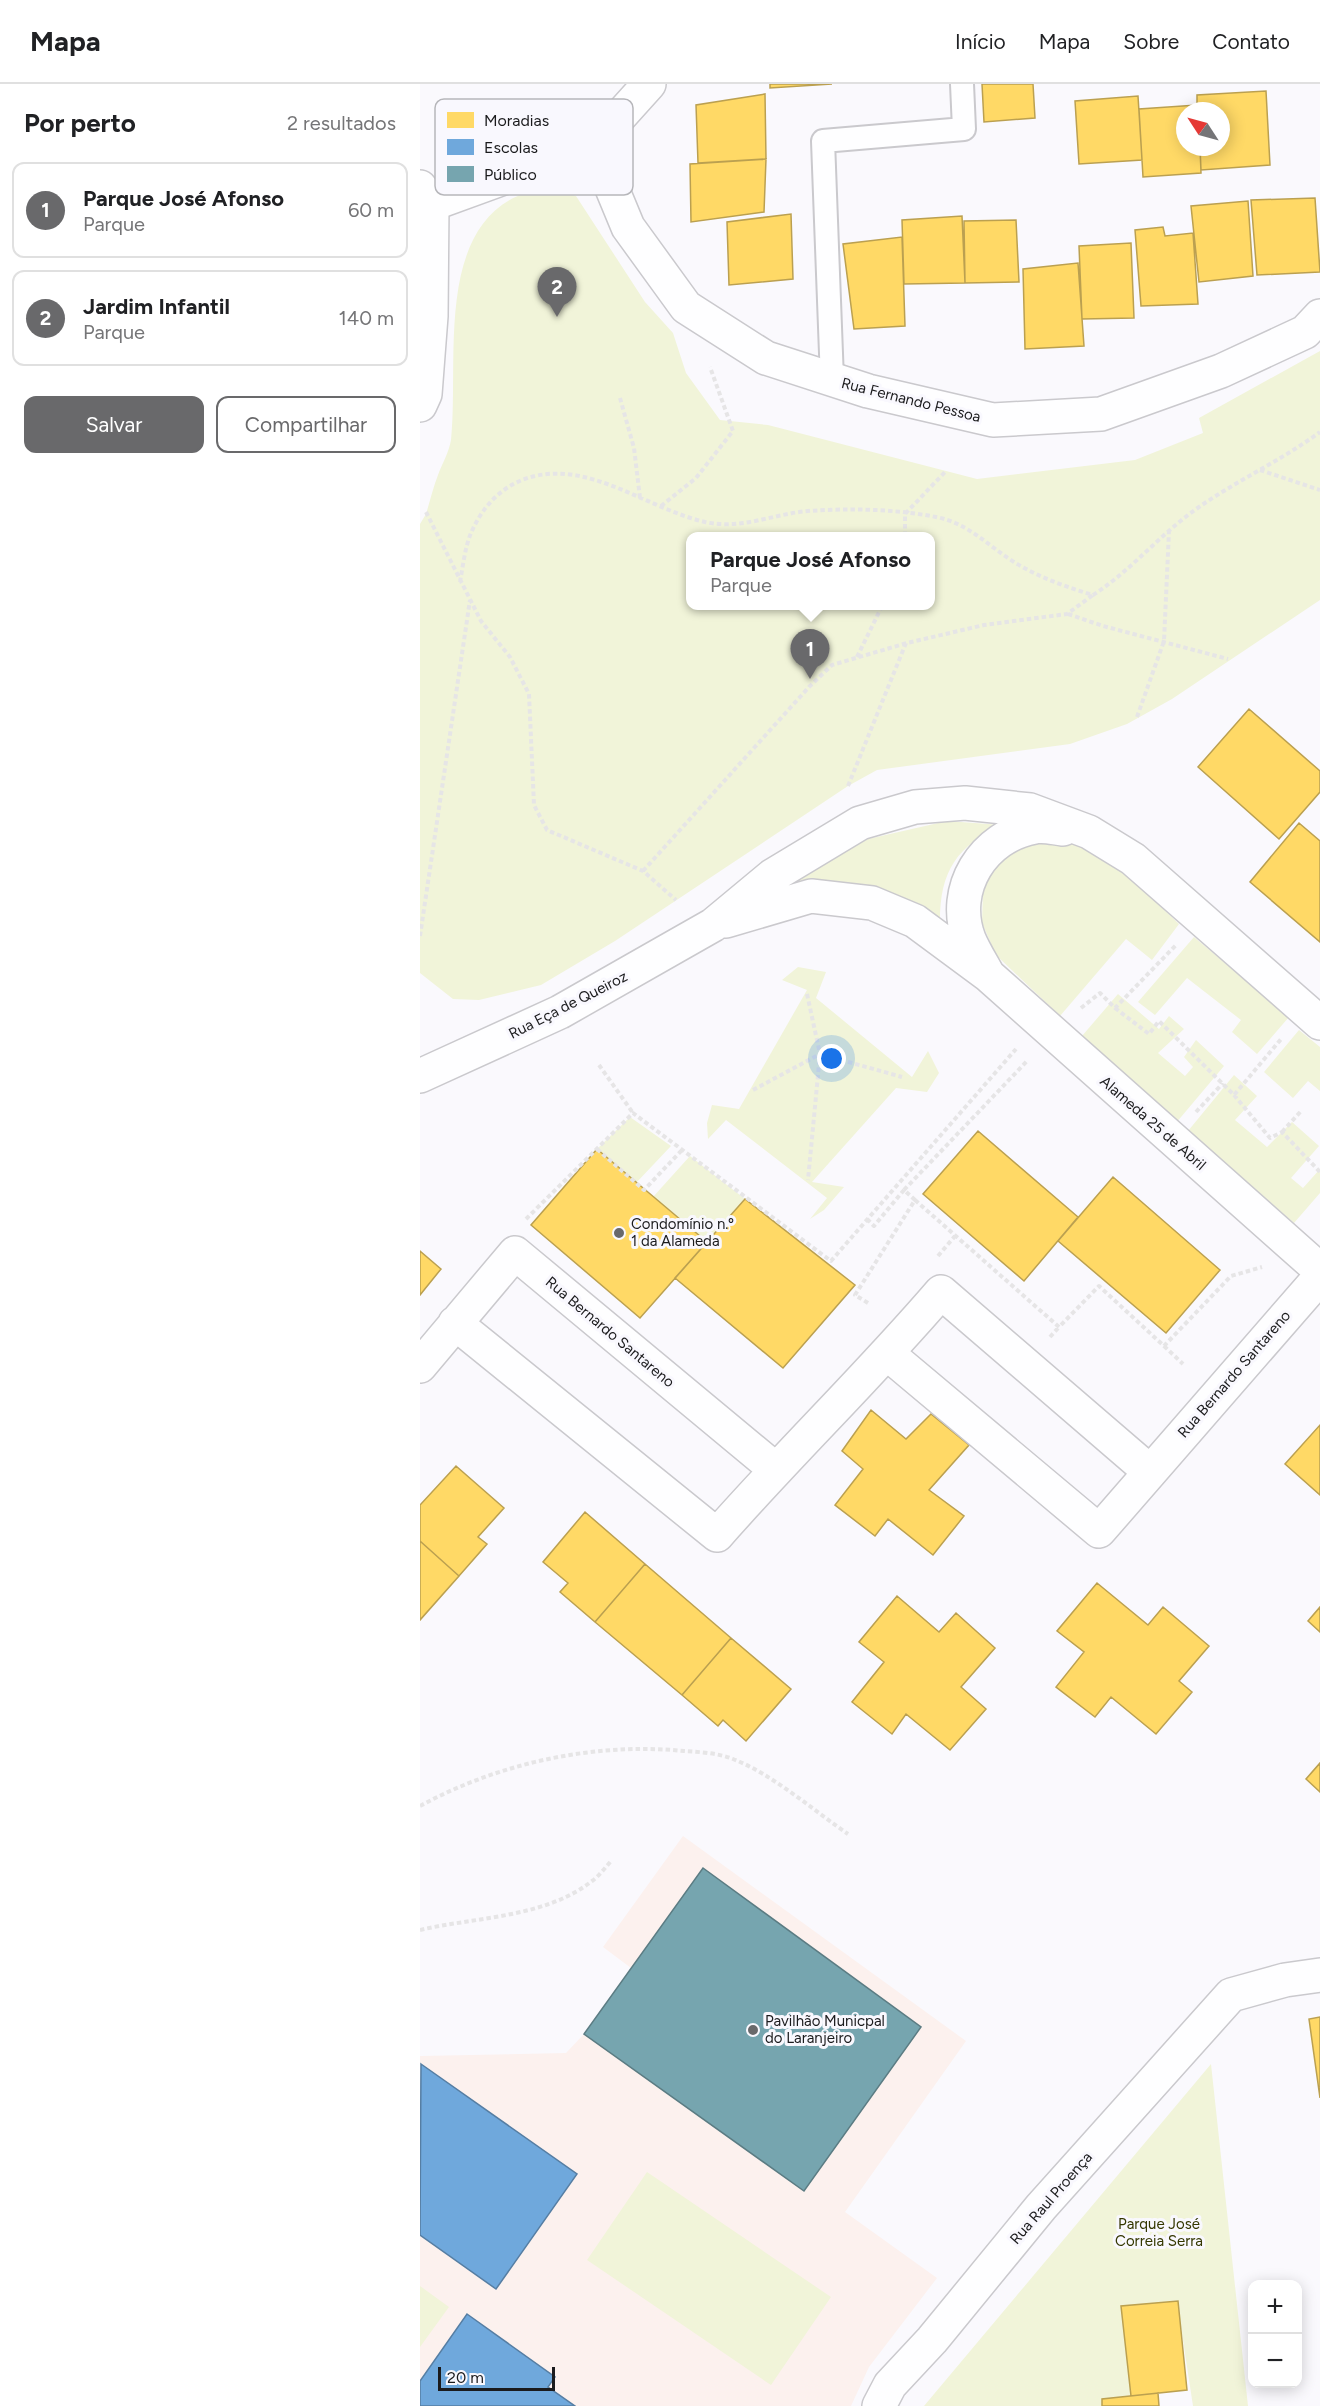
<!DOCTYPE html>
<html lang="pt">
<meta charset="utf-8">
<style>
:root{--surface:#fff;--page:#f2f2f2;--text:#202124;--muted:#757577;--line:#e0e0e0;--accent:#69696b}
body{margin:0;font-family:Figtree,sans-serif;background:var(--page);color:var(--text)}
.controls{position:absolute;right:18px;bottom:18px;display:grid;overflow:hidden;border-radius:12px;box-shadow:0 3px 15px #0003}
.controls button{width:54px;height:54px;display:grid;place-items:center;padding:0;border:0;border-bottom:2px solid var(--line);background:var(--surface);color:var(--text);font:30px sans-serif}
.compass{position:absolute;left:756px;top:18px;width:54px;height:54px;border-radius:50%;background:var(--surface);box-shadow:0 3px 15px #0003;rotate:306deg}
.scale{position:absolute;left:18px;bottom:15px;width:117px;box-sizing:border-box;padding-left:6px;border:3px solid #1b1b1d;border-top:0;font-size:16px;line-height:21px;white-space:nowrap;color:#1b1b1d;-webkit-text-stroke:4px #f9f8fe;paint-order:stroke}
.you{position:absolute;left:412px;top:975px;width:21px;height:21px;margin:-15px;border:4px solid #fff;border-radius:50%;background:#1a73e8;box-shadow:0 0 0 9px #1a73e833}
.badge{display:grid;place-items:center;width:39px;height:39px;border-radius:50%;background:var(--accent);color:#fff;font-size:20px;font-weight:700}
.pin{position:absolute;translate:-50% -50px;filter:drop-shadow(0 2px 3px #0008)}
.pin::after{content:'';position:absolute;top:32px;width:21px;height:18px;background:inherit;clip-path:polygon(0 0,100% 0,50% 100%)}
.popup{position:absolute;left:266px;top:448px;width:249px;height:78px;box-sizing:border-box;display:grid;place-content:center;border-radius:12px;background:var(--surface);filter:drop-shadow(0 2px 4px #0005);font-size:20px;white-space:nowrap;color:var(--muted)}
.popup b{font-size:22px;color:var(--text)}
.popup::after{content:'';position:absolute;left:50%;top:100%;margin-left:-12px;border:12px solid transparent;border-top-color:var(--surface)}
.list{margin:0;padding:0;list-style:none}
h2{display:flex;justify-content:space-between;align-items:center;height:78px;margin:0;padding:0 24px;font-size:26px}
h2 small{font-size:20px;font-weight:400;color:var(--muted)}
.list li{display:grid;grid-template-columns:39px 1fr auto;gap:18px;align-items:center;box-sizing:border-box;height:96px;margin:0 12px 12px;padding:0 12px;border:2px solid var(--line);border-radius:12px}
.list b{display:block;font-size:22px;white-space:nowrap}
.list p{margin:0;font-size:20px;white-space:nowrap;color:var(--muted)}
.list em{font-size:20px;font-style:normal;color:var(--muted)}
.actions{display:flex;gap:12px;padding:18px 24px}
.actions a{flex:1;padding:14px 0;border:2px solid var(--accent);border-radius:12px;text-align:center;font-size:21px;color:var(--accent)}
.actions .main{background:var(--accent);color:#fff}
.map{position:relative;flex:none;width:900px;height:2322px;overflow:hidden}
header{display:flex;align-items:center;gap:36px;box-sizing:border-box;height:84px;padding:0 30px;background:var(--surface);border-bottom:2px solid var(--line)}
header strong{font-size:28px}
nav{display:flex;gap:33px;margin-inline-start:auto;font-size:21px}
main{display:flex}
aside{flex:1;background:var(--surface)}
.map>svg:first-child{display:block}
.education{fill:#fcf1ee}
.green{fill:#f1f4d9;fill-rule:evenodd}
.homes{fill:#ffd966;stroke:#bba050;stroke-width:1.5}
.schools{fill:#6fa8dc;stroke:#567ea3;stroke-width:1.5}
.public{fill:#76a5af;stroke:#5b7c83;stroke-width:1.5}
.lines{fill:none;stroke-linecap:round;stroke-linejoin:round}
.lane-casing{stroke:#cac9cd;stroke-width:26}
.street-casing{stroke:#cac9cd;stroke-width:36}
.secondary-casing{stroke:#cac9cd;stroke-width:36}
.path{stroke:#e6e5e6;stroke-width:4;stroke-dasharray:4.5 3;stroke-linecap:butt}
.lane{stroke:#fefeff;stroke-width:22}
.street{stroke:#fefeff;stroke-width:33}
.secondary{stroke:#fefeff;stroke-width:33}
.poi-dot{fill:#69696b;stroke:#f9f8fe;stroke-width:2}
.labels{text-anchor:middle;stroke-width:6;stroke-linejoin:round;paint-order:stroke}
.street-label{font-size:15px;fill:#1b1b1d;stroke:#f9f8fe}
.poi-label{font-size:15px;fill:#1b1b1d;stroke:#f9f8fe;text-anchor:start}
.park-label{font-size:15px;fill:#343700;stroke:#f9f8fe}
.key{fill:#f9f8fe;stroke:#b6b6ba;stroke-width:1.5}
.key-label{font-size:16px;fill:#1b1b1d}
</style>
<header>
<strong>Mapa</strong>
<nav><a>Início</a><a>Mapa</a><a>Sobre</a><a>Contato</a></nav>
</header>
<main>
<aside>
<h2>Por perto<small>2 resultados</small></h2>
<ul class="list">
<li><span class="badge">1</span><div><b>Parque José Afonso</b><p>Parque</p></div><em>60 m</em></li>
<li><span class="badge">2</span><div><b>Jardim Infantil</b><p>Parque</p></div><em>140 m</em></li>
</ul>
<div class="actions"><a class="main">Salvar</a><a>Compartilhar</a></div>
</aside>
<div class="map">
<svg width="900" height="2322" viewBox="0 0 900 2322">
<rect width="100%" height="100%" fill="#faf9fd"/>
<path class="education" d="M263,1752L546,1957L425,2128L517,2194L449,2283L431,2322H0V1972L146,1969L164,1950L211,1884L183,1863Z"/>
<path class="green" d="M128,103L156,112L225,218L253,249L266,289L300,336L348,341L557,395L715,376L783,349L779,334L900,267V516L752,615L707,640L650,660L457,686L428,702L195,857L121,901L59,916L33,915L0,889V440L6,430C10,417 13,404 18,391C22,380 29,368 31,356C40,271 9,122 128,103ZM270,452H510V522H270Z
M527,737L582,741C537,762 520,787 520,837L504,841L338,816L448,755Z
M618,751L667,763L716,799L759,840L732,876L706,855L640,932L576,871L562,839L563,805L575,777Z
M774,853L869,933L837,970L812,948L821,936L767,894L735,931L718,918Z
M378,883L406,888L396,914L492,993L508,967L519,989L507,1008L476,1004L392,1098L424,1103L404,1126L390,1135L407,1114L306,1036L288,1055L287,1039L292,1021L319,1025L387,906L362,896Z
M698,910L739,945L749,932L764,945L738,969L765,992L773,983L764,973L776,956L804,982L756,1039L662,952Z
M879,946L900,963V1007L888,997L873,1014L844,988Z
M814,991L837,1012L815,1036L847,1063L872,1038L899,1062L871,1094L883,1104L900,1085V1109L874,1139L768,1047Z
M210,1033L251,1062L216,1099L177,1065Z
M270,1072L325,1115L287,1158L233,1113Z
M791,1980L828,2322H773L757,2217L701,2223L711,2312L682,2315V2322H504Z
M227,2088L411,2213L351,2301L167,2176Z
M0,2202L29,2223L0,2263Z"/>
<path class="homes" d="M350,0H412L350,4Z
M562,0H613L615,34L564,38Z
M846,7L850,81L781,86L780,63H801V27H777V11Z
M345,10L346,75L278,79L276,21Z
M718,12L722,76L659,80L655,17Z
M777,21V27H765V63H780L781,89L723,93L719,25Z
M346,75L344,128L271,138L270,80Z
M895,114L900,188L837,191L831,116Z
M828,117L833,192L779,198L771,122Z
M371,130L373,195L309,201L307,138Z
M542,132L545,199L484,200L482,136Z
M596,136L599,198L545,199L544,137Z
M743,143L745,152L773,149L778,220L721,222L715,146Z
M482,153L485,242L434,245L423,160Z
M711,159L714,234L662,235L659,162Z
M658,179L664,262L605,265L603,185Z
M829,625L900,687V708L859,755L778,683Z
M879,739L900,757V858L830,798Z
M558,1047L658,1133L604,1197L503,1110Z
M177,1065L287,1158L220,1234L111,1141Z
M693,1093L800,1186L746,1249L638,1157Z
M325,1115L435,1201L363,1284L255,1194Z
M0,1167L21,1185L0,1211Z
M451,1326L486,1355L511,1330L549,1361L509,1406L544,1432L513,1471L468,1435L455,1452L415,1421L443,1385L422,1367Z
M900,1341V1411L865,1380Z
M36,1382L84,1424L58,1453L67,1460L39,1492L0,1457V1421Z
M165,1428L225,1480L175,1538L140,1508L148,1499L123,1478Z
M0,1457L39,1492L0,1536Z
M225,1480L311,1554L262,1611L175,1538Z
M677,1499L728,1541L743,1523L789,1562L759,1597L772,1608L736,1650L691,1613L675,1633L636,1603L664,1568L637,1547Z
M477,1512L519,1548L536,1529L575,1564L541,1603L566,1625L530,1666L486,1630L472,1650L432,1618L464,1578L439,1558Z
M900,1523V1548L888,1537Z
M311,1554L371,1605L326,1657L303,1636L298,1642L262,1611Z
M900,1679V1708L886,1695Z
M900,1933V2014L889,1935Z
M758,2217L767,2306L711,2312L701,2222Z
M738,2309L739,2322H682V2315Z"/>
<path class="schools" d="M1,1980L157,2090L76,2205L0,2151Z
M47,2230L135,2293L128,2303L155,2322H0V2297Z"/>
<path class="public" d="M283,1784L501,1943L384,2107L164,1950Z"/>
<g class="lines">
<defs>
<path id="lane" d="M412,296L403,57L544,45L542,0"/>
<path id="street" d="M174,61L208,143L266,223L346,274L448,307L573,336L681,330L801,287L885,248L900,232
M12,120L174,61L229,0
M35,1239L297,1451C370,1368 449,1292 521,1208L729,1387
M468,1270L679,1447L900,1193
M0,1282L95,1169L355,1385
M459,2322L470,2301L512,2256L621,2123L811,1911L865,1896L900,1891"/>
<path id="secondary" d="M0,103L12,120L11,232L5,310L0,321
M306,837L391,812L452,819L495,837L568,891L900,1186
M567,889C561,878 554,867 549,855C530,805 563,752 615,743C624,741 634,744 643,745
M0,992L140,928L256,862L293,841L352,792L440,739L495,723L545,719L610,726L669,748L713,775L900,939"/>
</defs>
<use href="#lane" class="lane-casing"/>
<use href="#street" class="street-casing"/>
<use href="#secondary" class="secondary-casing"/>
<path class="path" d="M200,314L214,364L220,414
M840,386L900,406
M241,422L276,394L313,347L290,283
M6,428L61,537L90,573L109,610L114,721L127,746L223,787L256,816
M485,452V430L526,387
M40,498C43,482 45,463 51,449C74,396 121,379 175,396C212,407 247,429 285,438C321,446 353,430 388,427C429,424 475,425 516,433C548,439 567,461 594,478C618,493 646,503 673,511C712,486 740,450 779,423C818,396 862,376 900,348
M648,530L683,542L808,575
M437,573L462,522
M717,633L744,557L749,447
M428,702L486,559
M223,787L389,603L412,581L487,559L564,541L647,530L673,511
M0,852L50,516
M387,910L400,970L388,1096
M661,924L680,909L695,924L756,861
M695,924L729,950L739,937L814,1011L862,954
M179,981L213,1029
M333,1006L400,970L482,993
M814,1011L850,1054L862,1048L900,1088
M776,1028L803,999
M862,1048L882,1026
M177,1065L224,1106L263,1065
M495,1116L639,1243L679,1202L744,1262L811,1192L842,1183
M106,1135L213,1029L411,1177L596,965
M447,1135L454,1142L484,1106
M518,1172L535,1152
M448,1219L435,1211L495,1116L484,1106L608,976
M630,1253L639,1243
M744,1262L763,1280
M0,1722C79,1679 175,1658 264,1667C280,1668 298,1669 313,1675C352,1690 393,1726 428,1750
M0,1846C55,1833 125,1834 172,1797C179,1792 185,1784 191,1777"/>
<use href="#lane" class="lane"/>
<use href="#street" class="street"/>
<use href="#secondary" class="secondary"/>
</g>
<g class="poi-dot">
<circle cx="199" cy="1149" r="6"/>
<circle cx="333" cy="1946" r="6"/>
</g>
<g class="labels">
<g class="street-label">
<text transform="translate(491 316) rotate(14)" y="5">Rua Fernando Pessoa</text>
<text transform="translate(148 921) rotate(-27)" y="5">Rua Eça de Queiroz</text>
<text transform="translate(733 1039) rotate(41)" y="5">Alameda 25 de Abril</text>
<text transform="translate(190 1248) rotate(40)" y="5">Rua Bernardo Santareno</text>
<text transform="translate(814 1290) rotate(-49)" y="5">Rua Bernardo Santareno</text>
<text transform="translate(631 2114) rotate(-49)" y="5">Rua Raul Proença</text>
</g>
<g class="poi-label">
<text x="211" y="1145">Condomínio n.º<tspan x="211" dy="17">1 da Alameda</tspan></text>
<text x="345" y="1942">Pavilhão Municpal<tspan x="345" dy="17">do Laranjeiro</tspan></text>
</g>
<g class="park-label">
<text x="739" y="2145">Parque José<tspan x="739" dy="17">Correia Serra</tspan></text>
</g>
</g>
<rect x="15" y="15" width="198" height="96" rx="9" class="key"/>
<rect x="27" y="28" width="27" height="16" fill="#ffd966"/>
<rect x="27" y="55" width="27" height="16" fill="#6fa8dc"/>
<rect x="27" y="82" width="27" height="16" fill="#76a5af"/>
<g class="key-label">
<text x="64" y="42">Moradias</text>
<text x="64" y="69">Escolas</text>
<text x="64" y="96">Público</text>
</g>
</svg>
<div class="controls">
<button>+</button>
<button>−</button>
</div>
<svg class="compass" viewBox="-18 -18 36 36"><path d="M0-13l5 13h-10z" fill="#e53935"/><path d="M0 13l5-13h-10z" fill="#757577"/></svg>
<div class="scale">20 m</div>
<div class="you"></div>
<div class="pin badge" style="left:390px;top:595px">1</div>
<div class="popup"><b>Parque José Afonso</b>Parque</div>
<div class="pin badge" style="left:137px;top:233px">2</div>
</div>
</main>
